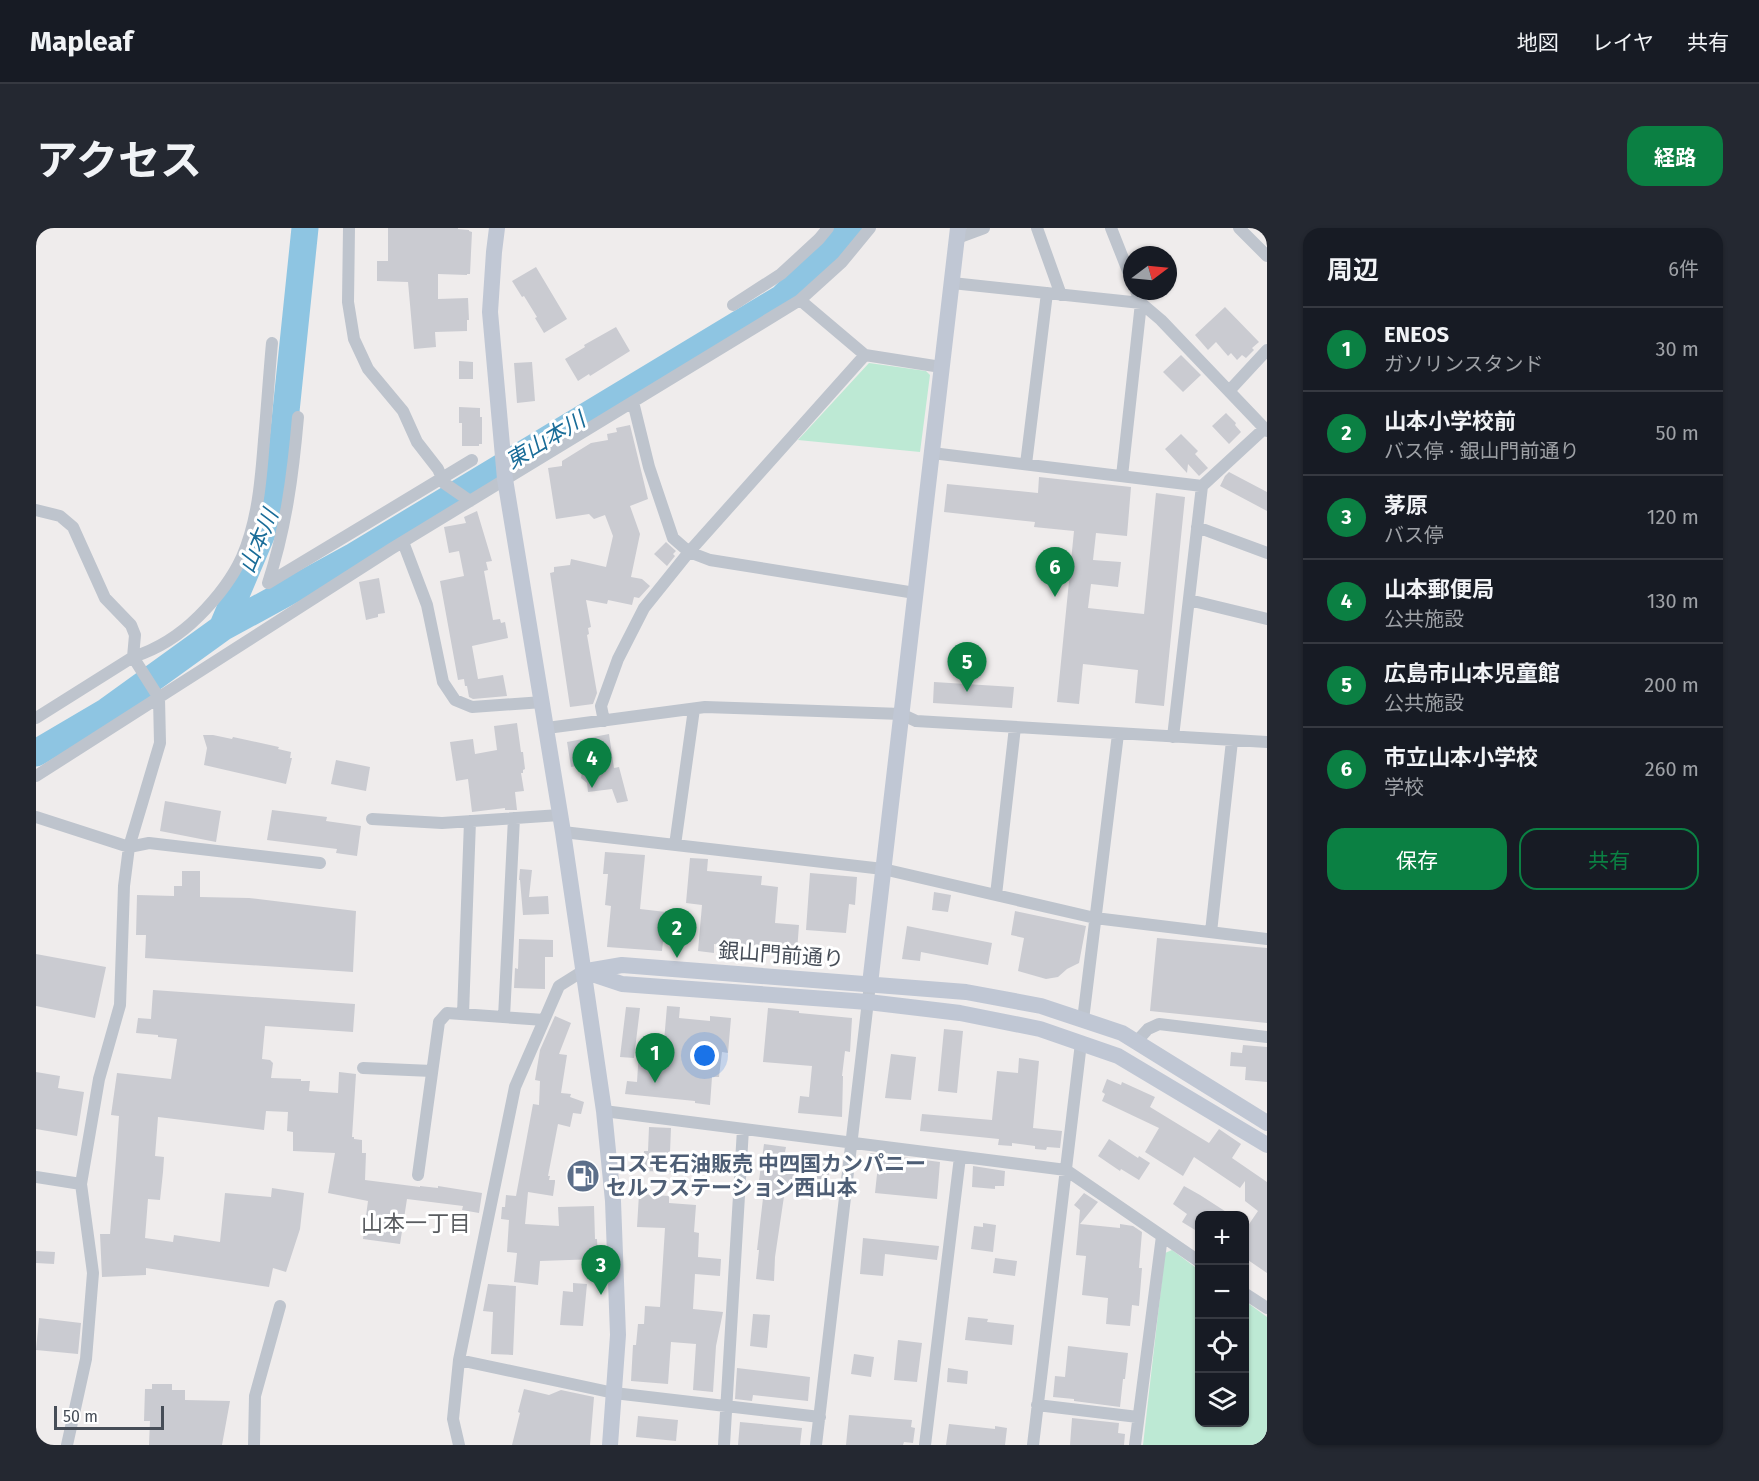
<!DOCTYPE html>
<html lang="ja">
<meta charset="utf-8">
<style>
:root{--surface:#171b24;--page:#242831;--text:#f1f3f6;--muted:#9ea1a6;--line:#363941;--accent:#0b8043}
body{margin:0;font-family:"Fira Sans","Noto Sans JP",sans-serif;background:var(--page);color:var(--text)}
.controls{position:absolute;right:18px;bottom:18px;display:grid;overflow:hidden;border-radius:12px;box-shadow:0 2px 4px #0004}
.controls button{width:54px;height:54px;display:grid;place-items:center;padding:0;border:0;border-bottom:2px solid var(--line);background:var(--surface);color:var(--text);font:30px sans-serif}
.compass{position:absolute;left:1087px;top:18px;width:54px;height:54px;border-radius:50%;background:var(--surface);box-shadow:0 2px 4px #0004;rotate:74deg}
.scale{position:absolute;left:18px;bottom:15px;width:110px;box-sizing:border-box;padding-left:6px;border:3px solid #464d57;border-top:0;font-size:16px;line-height:21px;white-space:nowrap;color:#464d57;-webkit-text-stroke:4px #fff;paint-order:stroke}
.you{position:absolute;left:669px;top:828px;width:21px;height:21px;margin:-15px;border:4px solid #fff;border-radius:50%;background:#1a73e8;box-shadow:0 0 0 9px #1a73e833}
.badge{display:grid;place-items:center;width:39px;height:39px;border-radius:50%;background:var(--accent);color:#fff;font-size:20px;font-weight:700}
.pin{position:absolute;translate:-50% -50px;filter:drop-shadow(0 2px 3px #0008)}
.pin::after{content:'';position:absolute;top:32px;width:21px;height:18px;background:inherit;clip-path:polygon(0 0,100% 0,50% 100%)}
.list{margin:0;padding:0;list-style:none}
h2{display:flex;justify-content:space-between;align-items:center;height:78px;margin:0;padding:0 24px;font-size:26px}
h2 small{font-size:20px;font-weight:400;color:var(--muted)}
.list li{display:grid;grid-template-columns:39px 1fr auto;gap:18px;align-items:center;box-sizing:border-box;height:84px;padding:0 24px;border-top:2px solid var(--line)}
.list b{display:block;font-size:22px;white-space:nowrap}
.list p{margin:0;font-size:20px;white-space:nowrap;color:var(--muted)}
.list em{font-size:20px;font-style:normal;color:var(--muted)}
.actions{display:flex;gap:12px;padding:18px 24px}
.actions a{flex:1;padding:14px 0;border:2px solid var(--accent);border-radius:18px;text-align:center;font-size:21px;color:var(--accent)}
.actions .main{background:var(--accent);color:#fff}
.icon{flex:none;width:33px;height:33px;fill:none;stroke:currentColor;stroke-width:2;stroke-linecap:round;stroke-linejoin:round}
.map{position:relative;flex:none;width:1231px;height:1217px;overflow:hidden;border-radius:18px}
header{display:flex;align-items:center;gap:36px;box-sizing:border-box;height:84px;padding:0 30px;background:var(--surface);border-bottom:2px solid var(--line)}
header strong{font-size:28px}
nav{display:flex;gap:33px;margin-inline-start:auto;font-size:21px}
.intro{display:flex;align-items:center;justify-content:space-between;box-sizing:border-box;height:144px;padding:0 36px}
h1{margin:0;font-size:42px}
.button{padding:15px 27px;border-radius:18px;background:var(--accent);color:#fff;font-size:21px;font-weight:700}
main{display:flex;gap:36px;padding:0 36px}
aside{flex:1;background:var(--surface);border-radius:18px;box-shadow:0 2px 4px #0004}
.map>svg:first-child{display:block}
.green{fill:#bde9d4}
.lines{fill:none;stroke-linecap:round;stroke-linejoin:round}
.river{stroke:#8ec5e2;stroke-width:27}
.building{fill:#cacbd1}
.street{stroke:#bec4cd;stroke-width:12}
.secondary{stroke:#c0c7d4;stroke-width:16}
.labels{text-anchor:middle;stroke-width:6;stroke-linejoin:round;paint-order:stroke}
.street-label{font-size:21px;fill:#464d57;stroke:#fff}
.service-label{font-size:21px;font-weight:bold;fill:#4e5e75;stroke:#fff;text-anchor:start}
.water-label{font-size:22px;font-style:italic;fill:#196c98;stroke:#fff}
.neighbourhood-label{font-size:22px;fill:#595c60;stroke:#fff}
</style>
<header>
<strong>Mapleaf</strong>
<nav><a>地図</a><a>レイヤ</a><a>共有</a></nav>
</header>
<div class="intro"><h1>アクセス</h1><a class="button">経路</a></div>
<main>
<div class="map">
<svg width="1231" height="1217" viewBox="0 0 1231 1217">
<rect width="100%" height="100%" fill="#efecec"/>
<path class="green" d="M833,135L890,143L894,147L884,224L762,212Z
M1136,1022L1163,1042L1164,1194H1208L1209,1073L1231,1089V1217H1107L1129,1025Z"/>
<g class="lines">
<path class="river" d="M186,400L241,270L269,0
M0,525L71,483L186,400L318,328L746,70L808,8L814,0"/>
</g>
<path class="building" d="M352,0H422V1L433,2V3L436,4L434,46H431V47L402,46V71L432,70L433,92H431V103L399,104L400,119L378,121L372,54L341,53V33H352Z
M500,39L531,91L508,105L499,90L501,89L488,68L486,69L476,53Z
M1189,79L1223,114L1216,120L1218,122L1210,130L1206,127L1201,132L1195,125L1192,128L1180,114L1172,122L1159,107Z
M580,99L594,123L554,148L553,146L542,153L529,131L549,119L548,117Z
M1145,127L1165,147L1147,164L1127,144Z
M423,133L437,134V151H423Z
M496,134L499,173L481,175L478,135Z
M423,179L444,180V189H446V216H443V218H426V195H423Z
M1190,185L1200,195L1199,197L1205,204L1193,216L1176,198Z
M594,197L612,271L594,278L604,306L595,349L606,351L614,358L603,370L598,369L596,377L572,372L571,376L550,372L555,399L552,400L553,406L551,407L561,465L557,476L534,479L514,345L518,344V339L534,337L535,331L570,339L577,308L569,287L558,291L553,286L520,291L512,240L526,238V233L555,215L572,212L571,206L581,204L580,200Z
M1145,206L1162,223L1159,226L1172,240L1163,248L1152,236L1151,245L1129,221Z
M1193,244L1231,264V283L1184,258L1189,248Z
M1003,249L1095,259L1091,308L1060,305L1057,332L1085,334L1082,359L1055,356L1052,380L1108,386L1120,265L1149,269L1128,478L1099,475L1102,442L1047,436L1043,476L1021,474L1038,303L998,299L999,294L908,284L911,256L1002,265Z
M441,283L456,333L450,334L452,342L448,343L457,392L464,391L465,395L469,394L472,410L436,418L442,451L467,447L471,468L437,471L433,469L431,458H429L428,451L422,452L404,353L428,348L423,323L413,325L408,299L430,295L428,289Z
M630,314L640,323L637,326L639,328L631,338L618,326Z
M343,350L349,385L342,386V389L330,392L323,354Z
M898,454L978,459L976,480L897,475Z
M481,495L485,524H487L489,541L487,542V545H485L488,563L479,564L481,582H469V580L436,584L432,551L420,553L414,514L437,511L439,526L461,522L458,498Z
M573,506L578,540L583,539L592,573L581,575L576,561L552,564L551,555L545,550L547,537L535,539L531,514Z
M167,507H177L196,511L197,509L243,519L242,521L255,524L254,530H256L250,556L168,537L171,520Z
M300,532L334,539L330,563L295,556Z
M129,573L185,583L180,614L124,603Z
M236,582L291,589L290,593L325,598L321,628L300,625L301,621L231,612Z
M569,624L609,627L604,681L630,684L626,723L571,719L575,678L569,677L572,646H567Z
M654,630L672,631L671,643L726,648L725,657L742,659L739,695L763,697L761,723L678,716V725L662,723L666,677L650,675Z
M484,641L496,642L493,669L512,668L513,686L487,687L484,652H483Z
M146,643H164V669L213,670L320,683L317,744L109,730L110,707H100L101,667L138,668V658H146Z
M774,645L821,649L819,677L813,676L810,705L770,702Z
M898,664L915,667L912,684L896,682Z
M979,683L1050,698L1043,735L1031,741L1022,749L1010,751L982,743L988,710L975,707Z
M871,698L956,715L952,737L885,724L884,733L866,731Z
M1121,710L1231,720V795L1114,783Z
M483,711L517,712V729H509V761L478,760L479,740L482,741Z
M0,726L70,739L59,790L0,778Z
M117,762L319,776L317,804L229,798L226,831L234,832L237,835L235,850L265,851V853H274L273,863L302,865L303,844L320,846L316,909H318V911L326,912V925H330L329,952L384,959V958L402,960V958L446,965L443,985L426,982L427,978L371,971L364,1016L327,1011L332,973L292,965L299,925L257,923V904L251,903L252,884L230,883L228,902L122,889L119,928L128,929L127,944L124,972L112,971L109,1010L137,1014L138,1007L184,1014L189,965L235,969L236,960L268,965L264,1001L250,1044L237,1040L233,1059L110,1040V1047L66,1049L64,1006H74L80,931L83,888L75,887L81,845L135,851L141,811L122,809V807L100,805L102,790L115,791Z
M631,778L644,779L643,790L674,793V788L695,790L692,825L686,824L683,849H676L674,877L659,875V873L589,866L591,853L601,854L603,823L627,825Z
M590,779L604,780L598,830L584,829Z
M732,780L763,783V785L816,790L814,824L809,823L806,848H807L806,889L762,885L764,868L773,869L776,838L727,834Z
M519,788L535,795L523,826L531,827L525,865L535,866L534,869L548,874L545,886L537,885L534,899L522,896L512,948H514L513,952H519V954L517,968L492,964L489,996L523,998L522,979L558,978L559,1011H561L562,1031L504,1033L502,1057L478,1054L481,1025L471,1024L473,992L465,991L466,979H469L470,967L480,968L497,876L503,877L504,853L499,852L504,822Z
M908,801L927,803L921,865L902,863Z
M1207,817L1231,819V854L1209,852L1210,839L1194,838L1195,824L1206,825Z
M855,826L880,829L875,872L849,870Z
M983,830L1003,833L997,900L1026,903L1024,920L1011,919L1010,922L999,921V918L976,915V918L962,917L963,911L884,903L886,886L956,892L961,843L982,845Z
M0,844L24,848L22,860L48,864L41,908L0,901Z
M1071,851L1085,857L1086,854L1119,869L1114,879L1173,915L1183,901L1205,916L1196,930L1231,954V1045L1209,1030V1002L1222,983L1209,973V953L1204,960L1158,929L1147,948L1109,924L1123,900L1066,873L1069,866L1066,864Z
M613,899L635,900L634,924L639,925V944L607,943L608,923H612Z
M1073,911L1102,930L1103,928L1114,935L1103,952L1085,941L1084,943L1062,928Z
M728,916L750,919L749,924L795,930L791,961L750,955L739,1029L738,1053L720,1051L723,1022H721L729,953L723,952Z
M834,925L904,934L901,971L839,965L842,937L833,936Z
M937,938L969,943L968,958H959V961L936,959Z
M1148,958L1164,967L1195,987H1164V1005L1146,994L1151,986L1137,976Z
M1048,965L1062,974L1044,996L1084,1000V996L1097,998L1106,1004L1103,1040H1106L1103,1078L1096,1077L1094,1098L1070,1096L1072,1070L1046,1067L1050,1028L1040,1027L1044,982L1038,977Z
M603,966L633,968V975L660,977L658,1004L663,1005L662,1029L685,1031L684,1048L659,1046L657,1081L687,1084L680,1118L677,1164L657,1162L660,1116L635,1114L632,1156L595,1153L597,1117H600L602,1096H608L609,1078L624,1079L629,1000L601,999Z
M947,995L960,997L957,1024L935,1021L938,998L947,999Z
M827,1010L903,1018L901,1032L849,1026L847,1048L824,1046Z
M0,1023L19,1024L18,1036L0,1035Z
M959,1030L981,1033L979,1048L957,1045Z
M537,1055L551,1056L547,1098L524,1097L527,1063L537,1064Z
M452,1056L480,1058L477,1127L455,1126L457,1084L447,1083Z
M717,1086L734,1087L731,1120L714,1118Z
M932,1089L952,1091L951,1094L978,1097L976,1117L929,1112Z
M3,1090L45,1095L42,1126L0,1122Z
M862,1112L886,1115L881,1154L858,1152Z
M1032,1118L1092,1125L1089,1151H1087L1084,1179L1038,1173V1171L1017,1169L1019,1148L1029,1149Z
M818,1126L838,1129L835,1149L815,1146Z
M701,1140L774,1149L772,1173L717,1167L716,1173L699,1171Z
M912,1140L932,1143L931,1156L911,1154Z
M116,1156H136V1162H149V1172L194,1173L186,1217H113L114,1193H108L109,1161H116Z
M488,1161L513,1167L525,1162L558,1169L554,1217H476L484,1185L482,1184Z
M813,1187L876,1192L875,1199L879,1200L877,1215L868,1214L867,1217H810Z
M602,1188L642,1192L640,1213L600,1209Z
M1036,1190L1083,1195L1082,1205L1089,1206L1088,1217H1034Z
M704,1194L766,1200L764,1217H702Z
M913,1196L959,1201V1198L971,1200L969,1217H910Z"/>
<g class="lines">
<path class="street" d="M313,0L312,74L318,111L332,141L367,183L381,214L402,241L408,255L434,273
M1001,0L1025,67
M1075,0L1096,53
M1203,0L1231,28
M921,10L948,0
M916,55L1105,75L1125,92L1231,203
M764,72L829,127L905,139
M697,77L745,46L783,11L792,0
M1193,163L1231,122
M597,174L613,239L637,310L653,324L674,332L879,365
M262,189C257,247 250,300 232,355L436,232
M896,225L1166,258
M990,236L1011,65
M1086,248L1105,75L1100,63
M0,282L24,288L37,299L69,370L95,397L99,407L97,429L123,470L124,515L93,619L88,658L84,777L63,851L45,956L57,1045L50,1131L31,1217
M1161,299L1231,325
M367,314L391,377L407,454L419,472L436,479L507,474
M1153,372L1231,391
M0,490L97,429C122,421 144,407 163,388C180,371 196,351 206,329C222,292 225,251 228,212C231,180 233,147 236,115
M568,493L565,478L582,431L608,380L653,324L829,127
M511,500L669,479L865,486L880,493L1231,514
M1137,509L1166,258L1229,200
M0,548L355,321L764,72L806,34L834,0
M0,589L93,619L113,615L284,635
M336,591L406,595L524,587
M527,604L847,641L1059,690L1231,711
M639,617L658,481
M960,667L979,499
M1175,704L1196,513
M427,786L434,593
M468,789L478,590
M1047,792L1082,506
M1100,814L1112,801L1123,796L1231,809
M327,840L396,843
M568,883L1030,942L1164,1034
M382,947L403,794L411,785L508,792
M0,949L45,956
M1208,1065L1231,1080
M423,1132L578,1165L784,1189
M1001,1177L1102,1189
M218,1217L219,1168L244,1078
M423,1217L417,1191L423,1132L479,859L523,758L547,743
M688,1217L707,901
M780,1217L834,756
M889,1217L924,929
M997,1217L1045,815
M1099,1217L1126,1008"/>
<path class="secondary" d="M461,0L458,24L454,84L469,251L527,604L568,883L577,973L582,1107L574,1217
M547,743L586,756L832,774L924,785L1004,801L1082,828L1231,917
M551,743L586,737L930,764L1005,778L1086,805L1231,895
M834,756L922,0"/>
</g>
<defs>
<symbol id="fuel-disc" viewBox="-11 -11 22 22"><circle r="9.5" fill="#5c6f8a" stroke="#fff"/><path d="M-5.5-6h7V0h2V4h1.3V-2.5L3-4.5l.8-.8L6-3V5H2.5V1h-1V6h-7ZM-4.2-4.7v3.2H.2V-4.7Z" fill="#fff"/></symbol>
</defs>
<g fill-rule="evenodd">
<use href="#fuel-disc" x="528" y="929" width="38" height="38"/>
</g>
<g class="labels">
<g class="street-label">
<text transform="translate(745 727) rotate(4)" y="7">銀山門前通り</text>
</g>
<g class="service-label">
<text x="570" y="943">コスモ石油販売 中四国カンパニー<tspan x="570" dy="24">セルフステーション西山本</tspan></text>
</g>
<g class="water-label">
<text transform="translate(509 212) rotate(-31)" y="8">東山本川</text>
<text transform="translate(222 313) rotate(-67)" y="8">山本川</text>
</g>
<g class="neighbourhood-label">
<text x="380" y="1003">山本一丁目</text>
</g>
</g>
</svg>
<div class="controls">
<button>+</button>
<button>−</button>
<button><svg class="icon" aria-label="locate" viewBox="0 0 24 24"><circle cx="12" cy="12" r="6"/><path d="M12 2v4M12 18v4M2 12h4M18 12h4"/></svg></button>
<button><svg class="icon" aria-label="layers" viewBox="0 0 24 24"><path d="M12 4l9 5-9 5-9-5zM3 14l9 5 9-5"/></svg></button>
</div>
<svg class="compass" viewBox="-18 -18 36 36"><path d="M0-13l5 13h-10z" fill="#e53935"/><path d="M0 13l5-13h-10z" fill="#9ea1a6"/></svg>
<div class="scale">50 m</div>
<div class="you"></div>
<div class="pin badge" style="left:619px;top:855px">1</div>
<div class="pin badge" style="left:641px;top:730px">2</div>
<div class="pin badge" style="left:565px;top:1067px">3</div>
<div class="pin badge" style="left:556px;top:560px">4</div>
<div class="pin badge" style="left:931px;top:464px">5</div>
<div class="pin badge" style="left:1019px;top:369px">6</div>
</div>
<aside>
<h2>周辺<small>6件</small></h2>
<ul class="list">
<li><span class="badge">1</span><div><b>ENEOS</b><p>ガソリンスタンド</p></div><em>30 m</em></li>
<li><span class="badge">2</span><div><b>山本小学校前</b><p>バス停 · 銀山門前通り</p></div><em>50 m</em></li>
<li><span class="badge">3</span><div><b>茅原</b><p>バス停</p></div><em>120 m</em></li>
<li><span class="badge">4</span><div><b>山本郵便局</b><p>公共施設</p></div><em>130 m</em></li>
<li><span class="badge">5</span><div><b>広島市山本児童館</b><p>公共施設</p></div><em>200 m</em></li>
<li><span class="badge">6</span><div><b>市立山本小学校</b><p>学校</p></div><em>260 m</em></li>
</ul>
<div class="actions"><a class="main">保存</a><a>共有</a></div>
</aside>
</main>
